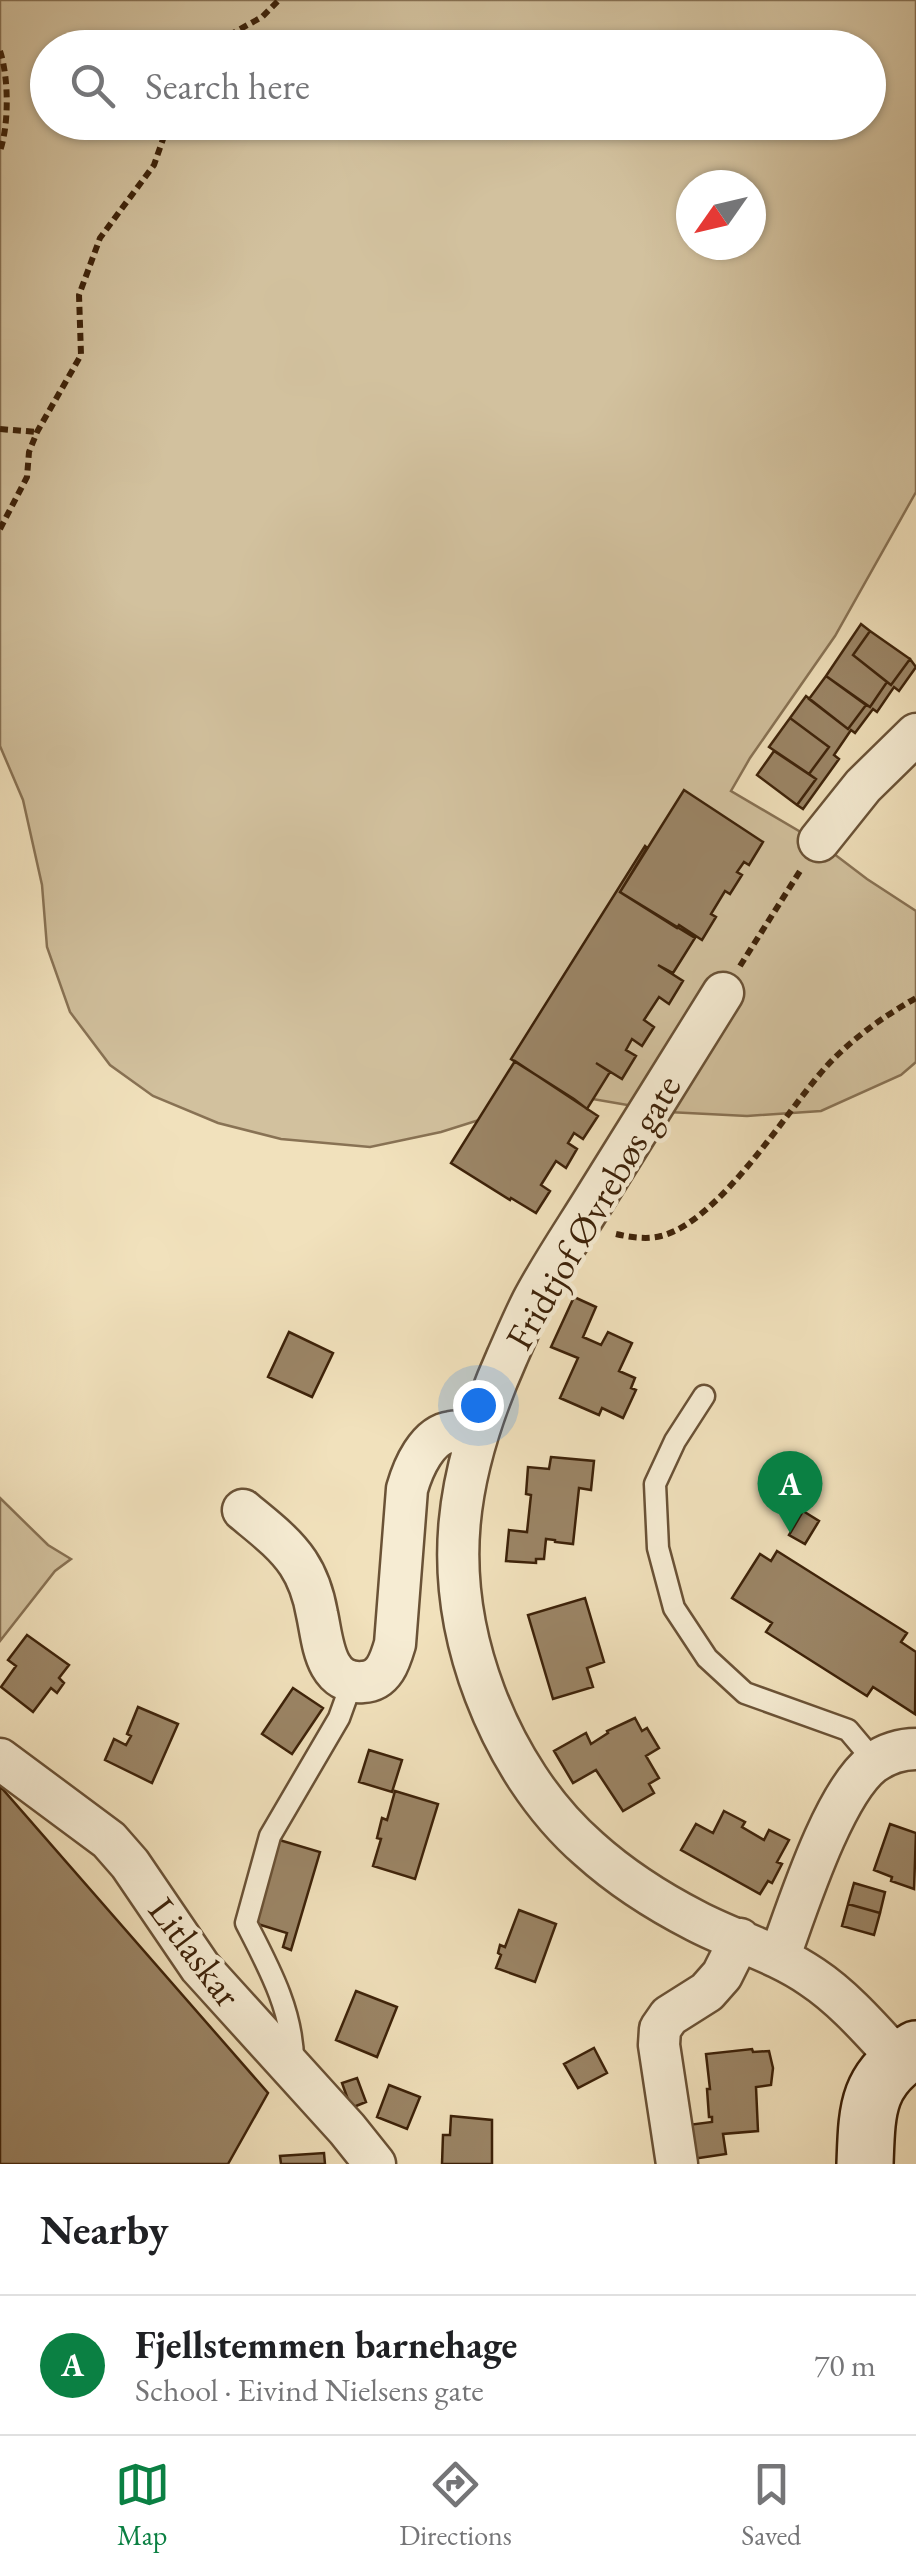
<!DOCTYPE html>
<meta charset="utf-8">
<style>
:root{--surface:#fff;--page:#f6f6f6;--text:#202124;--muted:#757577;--line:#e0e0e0;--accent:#0b8043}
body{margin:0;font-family:"EB Garamond",serif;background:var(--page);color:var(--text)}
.compass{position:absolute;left:676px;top:170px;width:90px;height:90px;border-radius:50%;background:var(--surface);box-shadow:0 2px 8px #0004;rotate:236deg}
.you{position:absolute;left:478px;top:1405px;width:35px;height:35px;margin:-25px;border:8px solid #fff;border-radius:50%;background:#1a73e8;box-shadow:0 0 0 15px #1a73e833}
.badge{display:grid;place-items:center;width:65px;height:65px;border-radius:50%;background:var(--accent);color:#fff;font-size:32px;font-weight:700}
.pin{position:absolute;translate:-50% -82px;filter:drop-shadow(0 2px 5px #0008)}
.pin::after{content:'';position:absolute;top:52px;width:35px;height:30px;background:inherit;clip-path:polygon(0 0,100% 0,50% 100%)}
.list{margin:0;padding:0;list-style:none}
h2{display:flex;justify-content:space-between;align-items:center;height:130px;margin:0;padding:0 40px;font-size:42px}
h2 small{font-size:32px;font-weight:400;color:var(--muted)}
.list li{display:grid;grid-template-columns:65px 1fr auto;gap:30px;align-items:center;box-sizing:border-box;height:140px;padding:0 40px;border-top:2px solid var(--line)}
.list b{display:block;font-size:38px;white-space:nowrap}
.list p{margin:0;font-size:32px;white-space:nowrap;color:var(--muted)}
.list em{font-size:32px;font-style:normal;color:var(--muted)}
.icon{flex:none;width:55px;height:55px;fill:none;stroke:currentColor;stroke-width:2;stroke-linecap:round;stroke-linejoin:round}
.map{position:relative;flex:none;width:916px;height:2164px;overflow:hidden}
.search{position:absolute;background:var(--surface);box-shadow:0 2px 8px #0004;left:30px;right:30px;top:30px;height:110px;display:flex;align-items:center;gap:25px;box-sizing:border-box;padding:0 35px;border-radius:55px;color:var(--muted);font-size:38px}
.sheet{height:270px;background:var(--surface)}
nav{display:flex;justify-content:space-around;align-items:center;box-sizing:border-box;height:140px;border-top:2px solid var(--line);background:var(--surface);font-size:28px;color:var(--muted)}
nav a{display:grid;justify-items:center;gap:5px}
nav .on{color:var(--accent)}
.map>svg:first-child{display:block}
.green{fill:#d2c19e;stroke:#887254;stroke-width:2.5;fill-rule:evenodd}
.building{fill:#9b8566;stroke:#3d2209;stroke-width:2.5}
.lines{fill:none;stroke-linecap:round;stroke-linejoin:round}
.lane-casing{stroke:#6a5236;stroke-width:25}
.street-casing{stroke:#6a5236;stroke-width:45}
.secondary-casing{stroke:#3d2209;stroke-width:60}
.path{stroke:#3d2209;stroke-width:6;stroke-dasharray:8 5;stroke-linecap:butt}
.lane{stroke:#f6ecd3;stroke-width:20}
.street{stroke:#f6ecd3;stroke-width:40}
.secondary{stroke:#f6ecd3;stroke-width:55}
.labels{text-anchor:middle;stroke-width:9;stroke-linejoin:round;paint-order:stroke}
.street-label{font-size:38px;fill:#3d2209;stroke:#f6ecd3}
</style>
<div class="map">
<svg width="916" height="2164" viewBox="0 0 916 2164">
<rect width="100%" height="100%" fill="#f1e1bc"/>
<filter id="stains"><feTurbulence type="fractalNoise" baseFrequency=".002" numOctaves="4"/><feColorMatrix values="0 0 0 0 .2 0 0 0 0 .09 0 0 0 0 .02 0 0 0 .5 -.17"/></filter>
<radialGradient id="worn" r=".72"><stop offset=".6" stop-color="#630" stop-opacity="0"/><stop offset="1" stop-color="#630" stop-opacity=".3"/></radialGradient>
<path class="green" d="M0,0H916V492L835,636L750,758L731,791L821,844L867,879L916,911V1062L901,1075L821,1111L747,1116L668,1112L587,1098L498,1114L441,1132L370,1147L281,1139L218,1123L153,1096L110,1065L70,1012L47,947L42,885L23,800L0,746ZM48,48H868V122H48ZM691,185H751V245H691Z
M0,1498L48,1545L71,1559L55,1571L0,1641Z"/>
<path class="building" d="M861,624L870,631L853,655L887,682L870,707L826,676Z
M870,631L910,659L891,685L853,655Z
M910,659L916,667L899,691L894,687L877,712L873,709L855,733L851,730L834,755L839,759L803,809L797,805L816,779L809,774L829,747L790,718L806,696L848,729L866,705L870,707L887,682L891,685Z
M826,676L866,705L848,729L809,699Z
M790,718L829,747L809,774L769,747Z
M774,751L816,779L797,805L757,775Z
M684,790L763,842L749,865L744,862L737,872L742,875L730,894L725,891L711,914L716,917L702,940L679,925L677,928L620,892Z
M645,846L647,848L620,892L695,938L673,973L658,965L683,981L669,1004L659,997L644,1020L654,1027L642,1046L632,1039L626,1050L636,1056L622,1079L596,1063L610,1072L587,1109L574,1099L511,1059Z
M515,1061L598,1116L583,1139L574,1133L568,1143L577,1149L566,1168L556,1161L541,1185L550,1191L536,1213L511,1198L510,1200L451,1163Z
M574,1297L596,1307L583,1337L601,1345L608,1332L632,1343L619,1371L635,1378L631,1388L636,1390L623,1418L602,1408L599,1415L560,1398L578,1358L551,1347Z
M289,1332L333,1353L312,1397L268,1377Z
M551,1457L594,1461L591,1490L579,1488L573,1544L555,1542V1540L546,1539L544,1559H536V1563L506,1561L509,1530L527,1532L531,1495L526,1494L528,1467L549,1469Z
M803,1511L819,1521L805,1544L789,1535Z
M777,1551L907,1633L901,1642L916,1652L915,1714L873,1687L867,1696L766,1632L772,1623L732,1598L760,1554L771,1561Z
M585,1598L604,1662L587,1668L593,1687L553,1699L528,1615Z
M27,1635L69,1665L59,1678L64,1683L57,1693L51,1688L33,1712L1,1687L16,1666L8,1660Z
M293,1688L323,1708L292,1754L262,1734Z
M138,1707L178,1724L152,1783L105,1760L114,1739L126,1745L131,1736L127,1734Z
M635,1718L642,1731L647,1728L659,1748L646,1756L659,1778L649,1784L654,1793L623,1811L596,1770L573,1783L554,1751L586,1733L591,1744L608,1733L607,1731Z
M369,1750L402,1760L392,1792L359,1782Z
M0,1786L268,2093L228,2164H0Z
M395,1791L438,1804L415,1879L373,1866L381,1839L377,1838L382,1818L387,1820Z
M724,1811L745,1822L742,1827L764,1840L769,1830L789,1840L777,1862L782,1864L772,1883L768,1881L760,1894L681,1850L696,1824L713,1833Z
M890,1824L916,1833L914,1889L891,1881L892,1877L874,1870Z
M276,1839L320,1852L291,1950L283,1947L287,1933L251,1922Z
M854,1883L885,1892L880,1913L848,1904Z
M848,1904L880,1913L874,1935L842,1926Z
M519,1910L556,1924L535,1982L496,1968L501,1955L498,1953L500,1945L505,1947Z
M356,1991L397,2007L377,2057L336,2040Z
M594,2048L607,2073L578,2088L564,2064Z
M752,2049L753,2052L769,2051L773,2068L771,2085L756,2087L758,2131L723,2134L726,2154L692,2159L688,2125L712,2122V2117H709L707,2089H710L706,2054Z
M357,2078L366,2102L351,2108L342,2083Z
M389,2085L420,2097L407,2129L377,2117Z
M451,2116L492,2120V2164H442L443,2135H450Z
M324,2153L325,2164H281L280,2156Z"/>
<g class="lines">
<defs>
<path id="lane" d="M704,1396L675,1441L655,1484L658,1548L674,1608L707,1658L745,1693L848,1730L875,1762
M293,2061C293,2011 268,1966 246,1923L270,1836L339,1718L352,1682"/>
<path id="street" d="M819,841L863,786L916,734
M723,993C682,1059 640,1126 599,1192C577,1228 552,1264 532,1302C523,1320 515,1339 507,1357C456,1472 439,1573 485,1694C507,1752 542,1808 589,1849C620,1877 659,1902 696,1921C734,1941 776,1952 812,1977C845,1999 872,2031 899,2060
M243,1510C262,1526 284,1542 298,1563C308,1578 314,1597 317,1614C323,1641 324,1685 363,1682C384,1681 390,1661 395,1644L407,1489C413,1468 427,1435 451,1432C460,1430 468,1434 476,1437
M0,1759L109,1840L130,1864L200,1967L347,2129L375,2164
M779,1958C797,1909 833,1794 873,1763C886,1754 900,1749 916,1749
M677,2164L659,2045L660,2029L669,2016L707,1992L722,1975L740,1939"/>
<path id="secondary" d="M865,2164C867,2110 866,2079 916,2049"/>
</defs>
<use href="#lane" class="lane-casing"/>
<use href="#street" class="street-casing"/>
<use href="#secondary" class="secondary-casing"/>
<path class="path" d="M206,48L262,17L279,0
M0,51C9,78 9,125 0,151
M0,429L37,432
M0,529L27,477L29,452L37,432L81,355L79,295L100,238L154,165L169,122
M740,966L800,871
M616,1234C629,1237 647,1240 661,1236C720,1221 785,1113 825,1068C850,1040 884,1016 916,998"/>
<use href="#lane" class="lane"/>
<use href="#street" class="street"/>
<use href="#secondary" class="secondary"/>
</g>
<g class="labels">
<g class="street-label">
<text transform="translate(593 1212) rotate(-60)" y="13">Fridtjof Øvrebøs gate</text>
<text transform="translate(195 1952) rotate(53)" y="13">Litlaskar</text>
</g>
</g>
<rect width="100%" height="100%" filter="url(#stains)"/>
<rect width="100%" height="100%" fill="url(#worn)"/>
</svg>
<svg class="compass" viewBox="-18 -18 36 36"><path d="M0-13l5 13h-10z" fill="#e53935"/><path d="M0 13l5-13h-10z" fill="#757577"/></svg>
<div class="you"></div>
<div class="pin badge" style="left:790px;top:1533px">A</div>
<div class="search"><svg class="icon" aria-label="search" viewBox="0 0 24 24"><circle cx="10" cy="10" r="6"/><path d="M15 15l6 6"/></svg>Search here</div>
</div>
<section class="sheet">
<h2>Nearby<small></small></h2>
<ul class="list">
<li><span class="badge">A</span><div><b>Fjellstemmen barnehage</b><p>School · Eivind Nielsens gate</p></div><em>70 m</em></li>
</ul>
</section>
<nav>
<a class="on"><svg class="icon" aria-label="map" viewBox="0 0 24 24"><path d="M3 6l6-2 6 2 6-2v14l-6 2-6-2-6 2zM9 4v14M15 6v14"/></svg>Map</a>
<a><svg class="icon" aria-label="directions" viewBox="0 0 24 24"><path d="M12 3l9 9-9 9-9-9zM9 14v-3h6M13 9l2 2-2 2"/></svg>Directions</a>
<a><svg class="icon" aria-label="saved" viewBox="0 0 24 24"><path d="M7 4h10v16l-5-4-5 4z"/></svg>Saved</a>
</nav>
